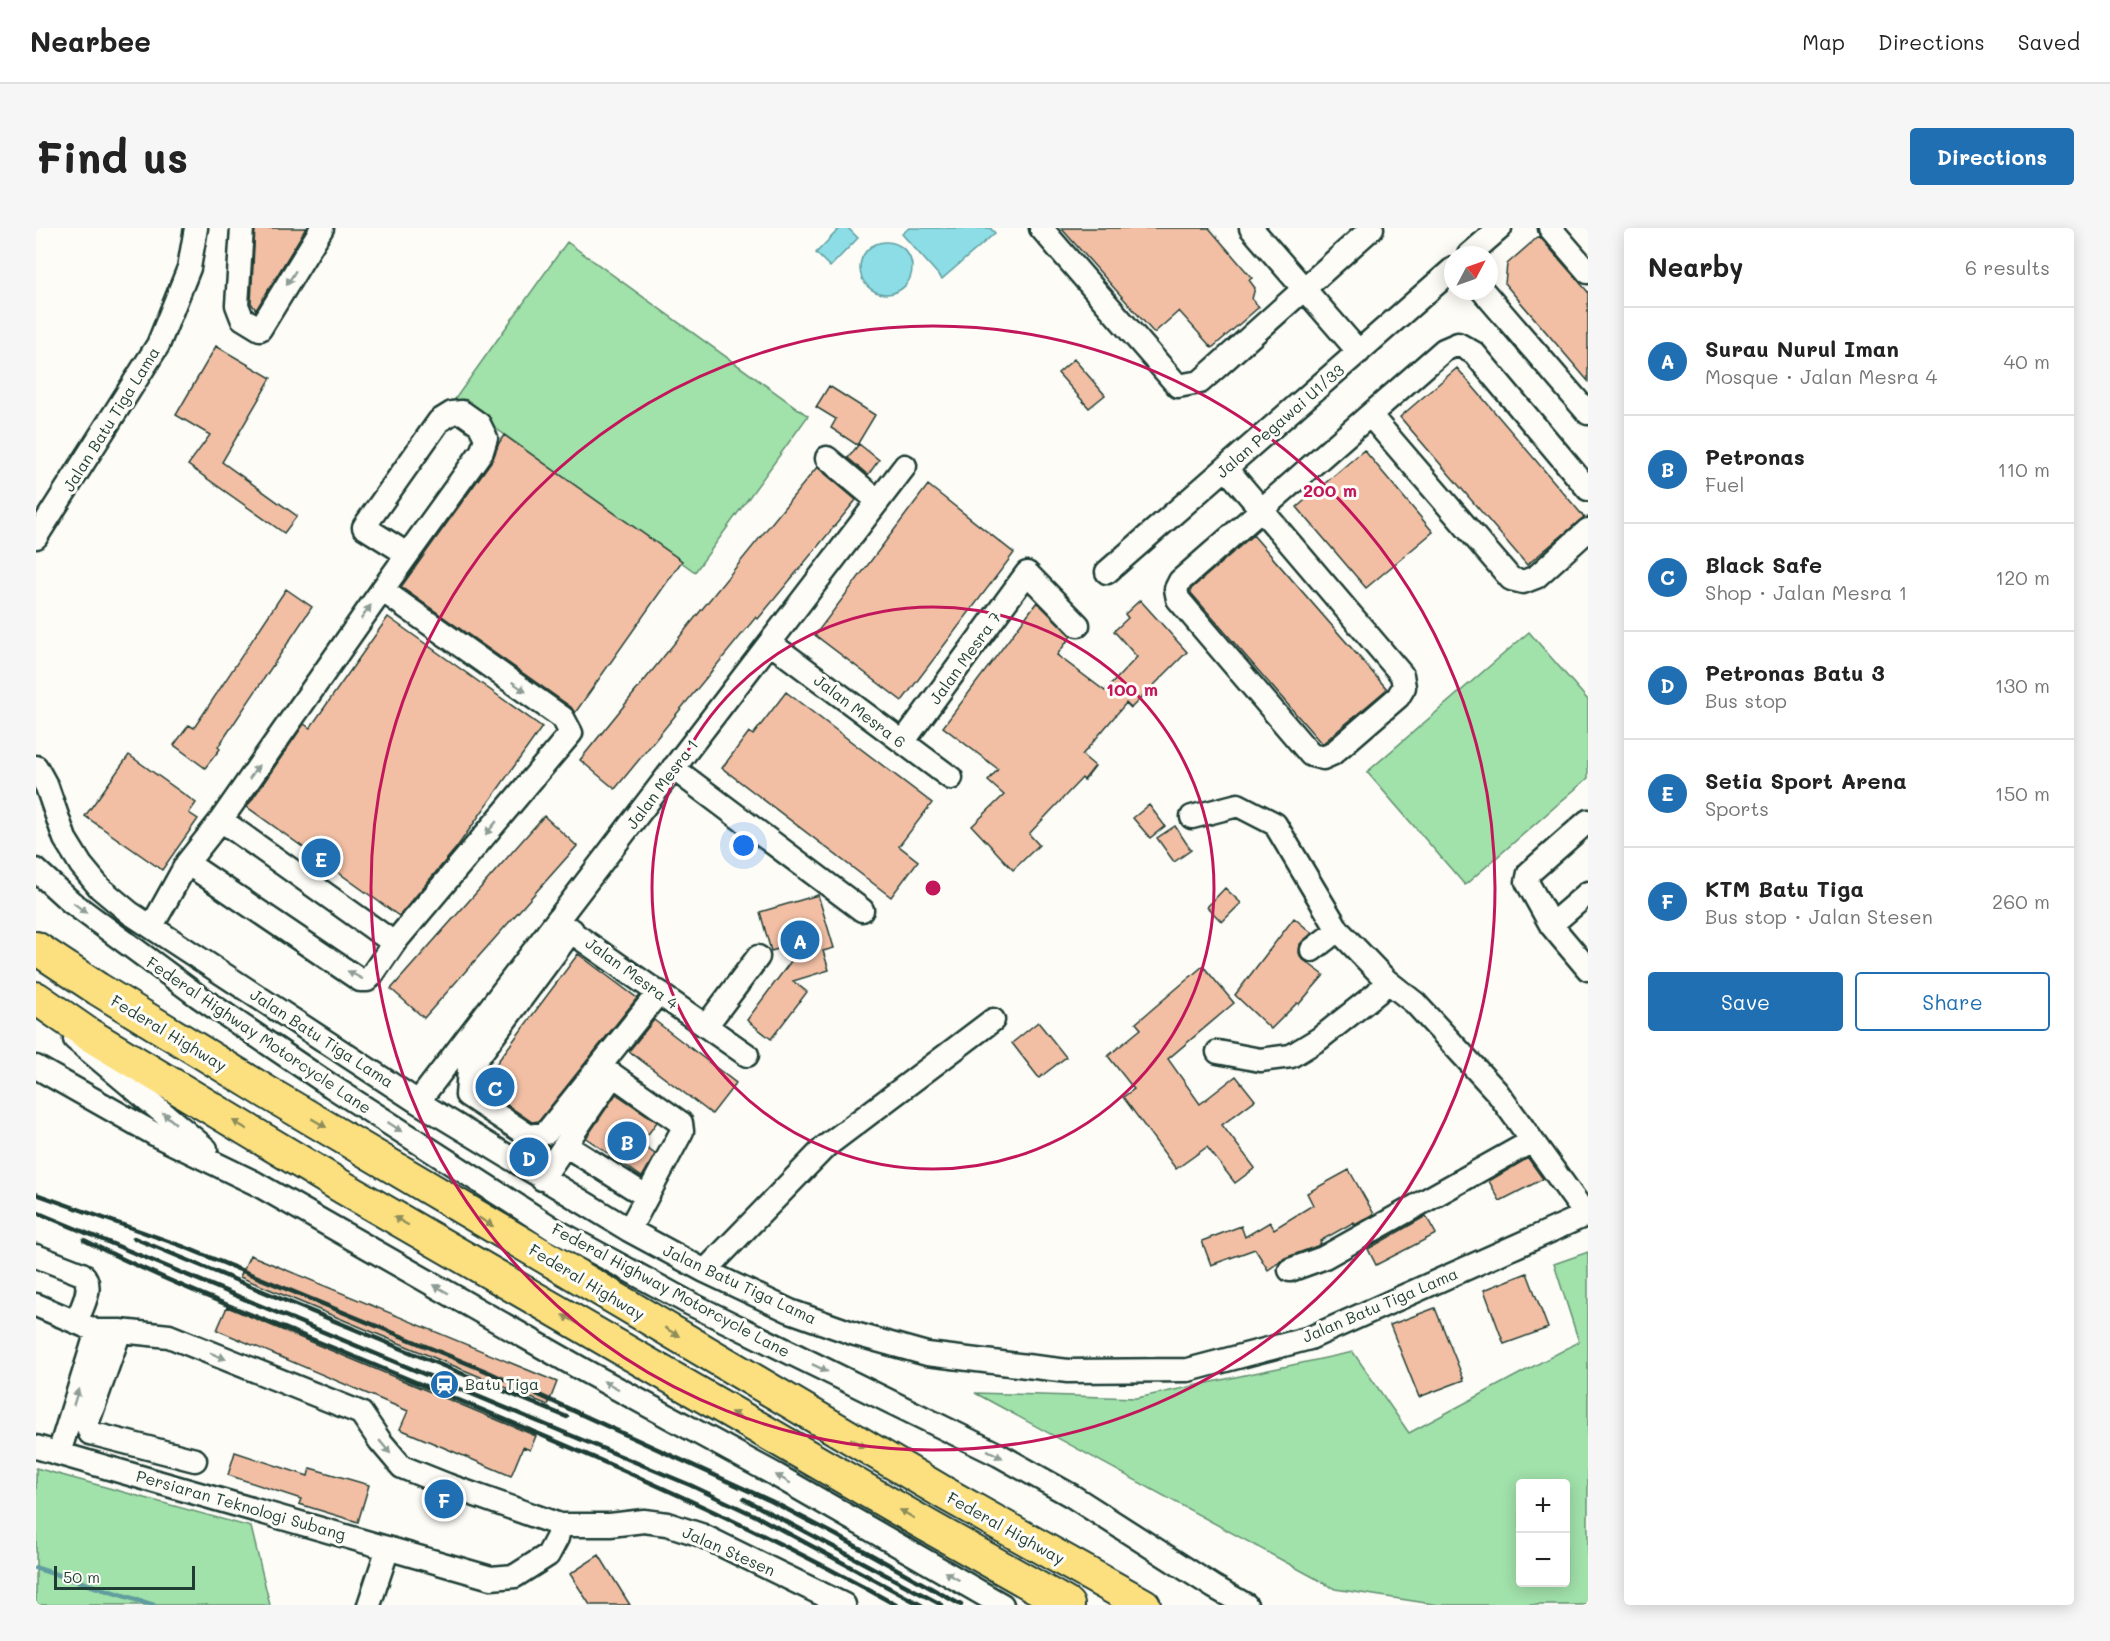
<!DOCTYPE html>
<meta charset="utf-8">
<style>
:root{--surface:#fff;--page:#f6f6f6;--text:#222;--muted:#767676;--line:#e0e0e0;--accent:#1f6fb2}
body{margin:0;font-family:Mali,sans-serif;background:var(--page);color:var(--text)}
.controls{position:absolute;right:18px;bottom:18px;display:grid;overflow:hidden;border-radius:6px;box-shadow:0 3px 15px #0003}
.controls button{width:54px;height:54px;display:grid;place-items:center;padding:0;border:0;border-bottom:2px solid var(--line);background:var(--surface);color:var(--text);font:30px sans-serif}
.compass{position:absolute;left:1408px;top:18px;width:54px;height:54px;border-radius:50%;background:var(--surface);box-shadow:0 3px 15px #0003;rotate:49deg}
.scale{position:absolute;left:18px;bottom:15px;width:141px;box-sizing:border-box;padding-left:6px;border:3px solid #1f3d34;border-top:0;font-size:16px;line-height:21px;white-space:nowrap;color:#1f3d34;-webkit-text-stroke:4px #fdfcf7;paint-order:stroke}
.you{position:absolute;left:708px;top:618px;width:21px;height:21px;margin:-15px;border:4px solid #fff;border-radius:50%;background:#1a73e8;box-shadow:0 0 0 9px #1a73e833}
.badge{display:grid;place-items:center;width:39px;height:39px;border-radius:50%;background:var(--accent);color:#fff;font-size:20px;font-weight:700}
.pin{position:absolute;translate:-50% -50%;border:3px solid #fff;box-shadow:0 2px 6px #0006}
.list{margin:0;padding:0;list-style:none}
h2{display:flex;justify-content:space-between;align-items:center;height:78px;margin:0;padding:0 24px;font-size:26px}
h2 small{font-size:20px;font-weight:400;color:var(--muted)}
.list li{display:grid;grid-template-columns:39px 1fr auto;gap:18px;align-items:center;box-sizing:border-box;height:108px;padding:0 24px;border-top:2px solid var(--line)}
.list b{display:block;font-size:22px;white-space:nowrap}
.list p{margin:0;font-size:20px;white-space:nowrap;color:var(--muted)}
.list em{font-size:20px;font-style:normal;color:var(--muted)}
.actions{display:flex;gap:12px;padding:18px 24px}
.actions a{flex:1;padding:14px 0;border:2px solid var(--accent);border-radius:6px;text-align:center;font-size:21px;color:var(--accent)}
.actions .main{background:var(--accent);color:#fff}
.map{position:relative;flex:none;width:1552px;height:1377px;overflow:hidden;border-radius:6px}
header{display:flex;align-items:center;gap:36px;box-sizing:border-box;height:84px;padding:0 30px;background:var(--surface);border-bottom:2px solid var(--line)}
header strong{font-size:28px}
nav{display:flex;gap:33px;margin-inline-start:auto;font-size:21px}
.intro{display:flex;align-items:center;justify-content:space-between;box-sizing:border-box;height:144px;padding:0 36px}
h1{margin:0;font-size:42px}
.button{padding:15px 27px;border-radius:6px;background:var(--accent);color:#fff;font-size:21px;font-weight:700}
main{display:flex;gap:36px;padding:0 36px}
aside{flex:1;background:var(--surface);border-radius:6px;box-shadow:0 3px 15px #0003}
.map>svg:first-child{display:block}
.green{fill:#a1e1aa;stroke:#608f6f;stroke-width:1.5;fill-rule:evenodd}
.water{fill:#8cdde6;stroke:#609d9f;stroke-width:1.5}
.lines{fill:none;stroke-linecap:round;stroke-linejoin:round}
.stream{stroke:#609d9f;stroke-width:5}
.building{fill:#f2bfa4;stroke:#1f3d34;stroke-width:1.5}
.minor-casing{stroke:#1f3d34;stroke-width:27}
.highway-casing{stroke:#1f3d34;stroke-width:36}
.minor{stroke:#fdfcf7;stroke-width:22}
.highway{stroke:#fce080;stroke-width:32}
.rail{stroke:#1f3d34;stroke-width:4.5}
.oneway{fill:#8e9c96}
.oneway2{fill:#8e8e5a}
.ring{fill:none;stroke:#c2185b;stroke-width:3}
.labels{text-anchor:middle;stroke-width:6;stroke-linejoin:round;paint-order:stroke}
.street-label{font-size:16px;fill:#1f3d34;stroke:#fdfcf7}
.poi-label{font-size:16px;fill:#1f3d34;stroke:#fdfcf7;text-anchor:start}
.centre{fill:#c2185b;stroke:#fdfcf7;stroke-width:3}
.ring-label{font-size:18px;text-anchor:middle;font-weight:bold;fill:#c2185b;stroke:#fdfcf7;stroke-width:6;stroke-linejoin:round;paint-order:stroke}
</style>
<header>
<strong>Nearbee</strong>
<nav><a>Map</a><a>Directions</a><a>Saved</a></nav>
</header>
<div class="intro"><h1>Find us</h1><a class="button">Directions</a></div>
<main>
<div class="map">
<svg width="1552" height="1377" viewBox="0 0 1552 1377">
<rect width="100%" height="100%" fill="#fdfcf7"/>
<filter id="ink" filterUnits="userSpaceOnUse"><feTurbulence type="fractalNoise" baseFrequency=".0167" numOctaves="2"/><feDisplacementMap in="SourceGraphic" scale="12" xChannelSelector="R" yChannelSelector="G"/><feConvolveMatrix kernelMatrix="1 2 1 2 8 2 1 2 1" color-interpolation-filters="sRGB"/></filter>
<g filter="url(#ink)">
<path class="green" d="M531,14L772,188L659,344L419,171Z
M1493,404L1552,472V550L1429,657L1331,544Z
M1552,1024V1377H1403L1299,1361L939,1165L1101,1170L1317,1124L1373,1205L1543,1114L1518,1036ZM1484,1256H1530V1354H1484Z
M0,1240L215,1299L234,1377H0Z"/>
<path class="water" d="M804,0H812L822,10L794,39L780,25Z
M873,0H954L959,5L906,51L866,6Z
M824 40a26 26 0 1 1 52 0a26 26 0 1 1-52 0Z"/>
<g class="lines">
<path class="stream" d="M0,1340L117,1377"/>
</g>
<path class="building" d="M219,0H270L220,82L215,75Z
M1025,0H1173L1216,50L1213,52L1219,60L1216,71L1223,79L1176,120L1143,83L1118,105Z
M1503,8L1552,64V153L1469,56L1471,36Z
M180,118L235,150L186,234L261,288L248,305L152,237L174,207L140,187Z
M1038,131L1069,167L1053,180L1022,145Z
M1421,140L1548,289L1491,337L1364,189Z
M793,158L839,187L821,217L795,200L800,191L780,179Z
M468,207L646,333L539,485L535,479L365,359L457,231L463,215Z
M823,216L843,232L832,247L812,230Z
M1328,222L1397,304L1330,360L1261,279Z
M781,239L820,272L722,391L720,389L579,561L544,532Z
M892,257L978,325L866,473L779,407Z
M1217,307L1351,461L1286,516L1155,365V361Z
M250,361L276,379L182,519L184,521L169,540L138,517L153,497L158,500Z
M1104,372L1151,424L1095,480L1090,475L1046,527L1059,538L1048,552L1046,550L993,606L1003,617L977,642L936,598L968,567L952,553L962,541L907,499L1001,374L1035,408L1021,427L1069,463L1101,429L1078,403L1092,390L1089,386Z
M352,389L506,499L421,619L363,688L211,579L268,496L274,500Z
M750,464L896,575L863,618L882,633L855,669L686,540L713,504L717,507Z
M93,527L160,575L153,585L162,591L126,642L49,588Z
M1113,577L1129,598L1114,610L1097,590Z
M508,588L541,618L388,790L355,761Z
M1139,598L1155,622L1138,634L1121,610Z
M1189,660L1205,675L1186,694L1171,679Z
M782,667L798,720L787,723L793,742L757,753L771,764L735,811L711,792L770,713L735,723L724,684Z
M1258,690L1276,705L1264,716L1263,725L1265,730L1288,747L1263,776L1261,775L1235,801L1199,767Z
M542,726L601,770L503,893L496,894L445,859V856Z
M1167,738L1198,775L1132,831L1164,876L1200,848L1219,872L1186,897L1219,940L1199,955L1171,919L1140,941L1087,869L1098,861L1072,828L1105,801L1100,795Z
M618,792L700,855L676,886L593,823Z
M1002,794L1030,829L1003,850L976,815Z
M580,866L621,894L605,916L619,926L606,949L550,910Z
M1492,930L1507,951L1464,973L1453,953Z
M1313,942L1338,986L1319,997L1318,994L1284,1013L1285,1015L1281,1018L1249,1030L1232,1042L1219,1021L1175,1037L1166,1013L1205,998L1209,1009L1234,994L1238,1001L1277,977L1271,965Z
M1390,988L1400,1006L1340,1037L1332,1021Z
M214,1027L521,1154L512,1177L204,1049Z
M1491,1045L1512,1100L1468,1116L1448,1062Z
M191,1079L500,1208L494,1222L487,1219L475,1248L364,1201L372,1183L181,1102Z
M1399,1080L1428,1152L1383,1169L1354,1097Z
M199,1224L272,1248L274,1240L333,1257L322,1294L263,1276L265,1271L192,1247Z
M563,1327L594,1377H554L534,1346Z"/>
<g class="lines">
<defs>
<path id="minor" d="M206,0L201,77L206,90L224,101L286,0
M1005,0L1142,158L1164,154L1336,0
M1215,0L1323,124
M1514,0L1552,44
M1433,27L1464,0
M1447,63L1552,185
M1334,187L1475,351L1487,354L1500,349L1552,302
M791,230L842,273
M1190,240L1366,447L1368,459L1362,469L1296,526L1287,530L1275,527L1142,371L1140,361L1144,353C1232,276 1320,199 1408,122L1422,116L1438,125L1552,261
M0,309L122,117L153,40L160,0
M1071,344L1417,41
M346,362L446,223L450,210L443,196L426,184L416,185L403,193L328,299L371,326
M734,415L915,550
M867,514L991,345L1042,397
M0,539L11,559L29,611L45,637L64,660L94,685L382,874L593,1002L669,1043L754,1083L819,1106L891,1126L1032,1143L1152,1142L1274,1110L1552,986
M637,540L826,682
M1156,589L1202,577L1239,596L1302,702L1351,753L1379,775L1461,864L1550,987
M1552,593L1493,645L1491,654L1515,697L1552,741
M151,635L324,752H331L336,747L358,715
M0,642L35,674L162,768L295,858L519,1002L655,1076L963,1227L1036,1268L1178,1359L1210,1377
M524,696L711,827
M1515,697L1552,665
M116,698L151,635L185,592L346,362L527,490L535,505L358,715L185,592
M536,702L433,841L431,867L493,908L510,905L623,764
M1276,722L1302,702
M670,798L722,729
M39,811L170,921
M1182,824L1224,832L1255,828L1283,811L1341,765L1351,753
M0,839L122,908L219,955L549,1143L740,1247L966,1377
M382,874L869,238
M529,917L610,968
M506,951L577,847L645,895L646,903L593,1002
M0,1028L46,1046C59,1058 46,1079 40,1094
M1254,1042L1287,1030L1496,913
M669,1043L789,919L957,792
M0,1077L54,1100
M84,1103L51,1196L54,1205L159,1232
M0,1219L455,1350L479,1348L512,1327L521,1310L524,1297
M23,1225L61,1103H84L133,1108L325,1185L344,1213L366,1239L411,1257L524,1297H574L608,1293L631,1296L665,1307L808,1377
M333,1377L352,1320"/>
<path id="highway" d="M0,720L62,761L232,865L910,1266L1108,1377
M0,770L52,806L308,960L892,1298L1032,1377"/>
</defs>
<use href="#minor" class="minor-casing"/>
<use href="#highway" class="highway-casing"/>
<use href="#minor" class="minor"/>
<use href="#highway" class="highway"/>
<path class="rail" d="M0,966L146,1018L450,1143L735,1273L800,1307L925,1377
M0,984L654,1257L720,1288L885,1377
M98,1010L531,1189
M48,1012C134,1056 225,1090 314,1127C499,1204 686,1279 860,1377
M708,1271L906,1377"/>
</g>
<defs><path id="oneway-solid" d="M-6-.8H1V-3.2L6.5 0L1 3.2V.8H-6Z" transform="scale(1.5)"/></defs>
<g class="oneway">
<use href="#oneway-solid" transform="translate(255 50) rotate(122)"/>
<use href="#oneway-solid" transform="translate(330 384) rotate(-55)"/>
<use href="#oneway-solid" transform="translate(483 459) rotate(35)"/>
<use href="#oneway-solid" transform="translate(218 544) rotate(-55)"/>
<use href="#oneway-solid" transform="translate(455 600) rotate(130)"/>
<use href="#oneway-solid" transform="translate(44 680) rotate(37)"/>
<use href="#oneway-solid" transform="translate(319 747) rotate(-152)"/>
<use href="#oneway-solid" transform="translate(133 890) rotate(-140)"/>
<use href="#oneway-solid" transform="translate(359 899) rotate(33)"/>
<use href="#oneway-solid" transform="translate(405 1061) rotate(-150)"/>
<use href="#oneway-solid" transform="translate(182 1128) rotate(22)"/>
<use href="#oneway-solid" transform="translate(784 1140) rotate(26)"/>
<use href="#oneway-solid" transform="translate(575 1157) rotate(-152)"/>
<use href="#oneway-solid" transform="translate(40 1169) rotate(-73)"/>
<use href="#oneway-solid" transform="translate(349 1219) rotate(50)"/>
<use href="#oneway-solid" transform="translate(959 1226) rotate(27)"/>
<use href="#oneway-solid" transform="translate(747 1251) rotate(-150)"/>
<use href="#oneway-solid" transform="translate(916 1348) rotate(-150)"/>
</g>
<g class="oneway2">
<use href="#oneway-solid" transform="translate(283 895) rotate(31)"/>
<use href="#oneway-solid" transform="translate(204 897) rotate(-149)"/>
<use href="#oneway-solid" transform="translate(365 993) rotate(-150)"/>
<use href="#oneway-solid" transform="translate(450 994) rotate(31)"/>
<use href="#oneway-solid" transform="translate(534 1091) rotate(-150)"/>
<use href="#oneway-solid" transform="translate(636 1104) rotate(31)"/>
<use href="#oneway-solid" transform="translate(702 1188) rotate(-150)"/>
<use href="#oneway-solid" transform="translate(822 1215) rotate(31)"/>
<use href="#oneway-solid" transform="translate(871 1286) rotate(-150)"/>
</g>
</g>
<g class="ring">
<circle cx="897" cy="660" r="281"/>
<circle cx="897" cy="660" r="562"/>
</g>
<defs>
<symbol id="station-disc" viewBox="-11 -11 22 22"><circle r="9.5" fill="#1f6fb2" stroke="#fdfcf7"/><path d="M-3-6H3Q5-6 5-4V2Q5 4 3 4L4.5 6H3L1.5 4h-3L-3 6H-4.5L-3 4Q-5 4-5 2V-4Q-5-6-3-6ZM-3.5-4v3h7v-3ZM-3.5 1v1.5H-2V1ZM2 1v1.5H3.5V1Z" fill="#fff"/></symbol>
</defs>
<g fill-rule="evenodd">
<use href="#station-disc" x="392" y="1140" width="33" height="33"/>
</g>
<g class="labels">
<g class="street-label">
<text transform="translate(75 191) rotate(-58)" y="6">Jalan Batu Tiga Lama</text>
<text transform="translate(1244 193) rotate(-41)" y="6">Jalan Pegawai U1/33</text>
<text transform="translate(929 430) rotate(-54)" y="6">Jalan Mesra 7</text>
<text transform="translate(824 483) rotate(37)" y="6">Jalan Mesra 6</text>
<text transform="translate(626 556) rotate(-53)" y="6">Jalan Mesra 1</text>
<text transform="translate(596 745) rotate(36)" y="6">Jalan Mesra 4</text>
<text transform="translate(133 805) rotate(31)" y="6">Federal Highway</text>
<text transform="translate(223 807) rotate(34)" y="6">Federal Highway Motorcycle Lane</text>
<text transform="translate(286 810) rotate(33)" y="6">Jalan Batu Tiga Lama</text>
<text transform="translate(551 1054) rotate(31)" y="6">Federal Highway</text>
<text transform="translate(704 1056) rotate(25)" y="6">Jalan Batu Tiga Lama</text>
<text transform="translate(635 1062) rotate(28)" y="6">Federal Highway Motorcycle Lane</text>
<text transform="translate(1344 1077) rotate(-23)" y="6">Jalan Batu Tiga Lama</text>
<text transform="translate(205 1277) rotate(16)" y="6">Persiaran Teknologi Subang</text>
<text transform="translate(970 1300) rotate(29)" y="6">Federal Highway</text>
<text transform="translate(693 1323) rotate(24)" y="6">Jalan Stesen</text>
</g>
<g class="poi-label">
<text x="429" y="1162">Batu Tiga</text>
</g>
</g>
<circle cx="897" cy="660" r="9" class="centre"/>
<g class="ring-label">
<text x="1294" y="269">200 m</text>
<text x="1096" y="468">100 m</text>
</g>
</svg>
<div class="controls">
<button>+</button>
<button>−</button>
</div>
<svg class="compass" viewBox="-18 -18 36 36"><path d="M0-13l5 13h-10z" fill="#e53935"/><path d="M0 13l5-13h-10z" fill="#767676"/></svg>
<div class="scale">50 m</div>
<div class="you"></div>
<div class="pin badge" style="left:764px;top:712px">A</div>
<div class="pin badge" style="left:591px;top:913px">B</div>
<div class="pin badge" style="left:459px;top:859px">C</div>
<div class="pin badge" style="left:493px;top:929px">D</div>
<div class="pin badge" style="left:285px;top:630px">E</div>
<div class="pin badge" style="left:408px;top:1271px">F</div>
</div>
<aside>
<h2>Nearby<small>6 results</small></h2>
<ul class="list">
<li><span class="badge">A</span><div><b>Surau Nurul Iman</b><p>Mosque · Jalan Mesra 4</p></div><em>40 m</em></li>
<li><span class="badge">B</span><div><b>Petronas</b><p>Fuel</p></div><em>110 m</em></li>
<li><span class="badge">C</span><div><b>Black Safe</b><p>Shop · Jalan Mesra 1</p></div><em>120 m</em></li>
<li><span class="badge">D</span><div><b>Petronas Batu 3</b><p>Bus stop</p></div><em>130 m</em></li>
<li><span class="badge">E</span><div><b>Setia Sport Arena</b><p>Sports</p></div><em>150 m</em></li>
<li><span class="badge">F</span><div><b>KTM Batu Tiga</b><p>Bus stop · Jalan Stesen</p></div><em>260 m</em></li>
</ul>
<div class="actions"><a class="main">Save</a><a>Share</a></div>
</aside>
</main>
